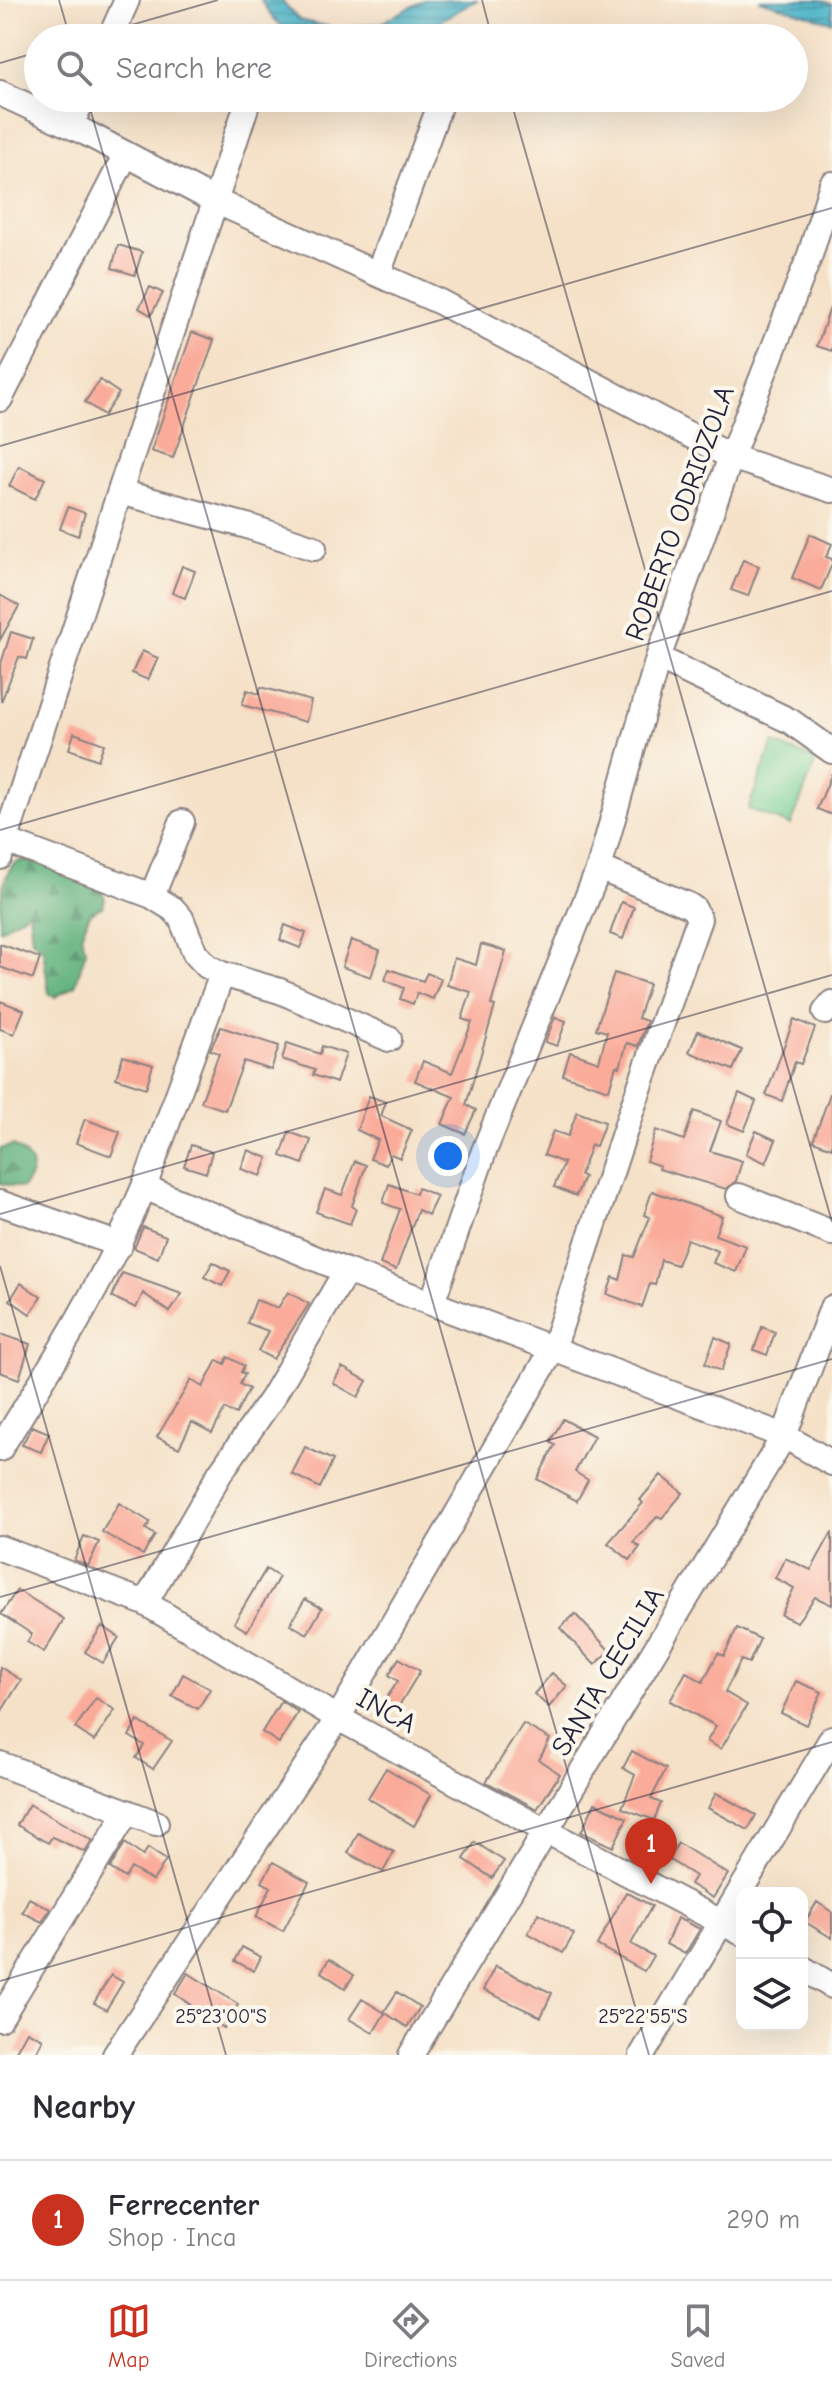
<!DOCTYPE html>
<meta charset="utf-8">
<style>
:root{--surface:#fff;--page:#f7f7f7;--text:#2b2b33;--muted:#7c7c81;--line:#e1e1e2;--accent:#c8321e}
body{margin:0;font-family:"Comic Neue",sans-serif;background:var(--page);color:var(--text)}
.controls{position:absolute;right:24px;bottom:24px;display:grid;overflow:hidden;border-radius:16px;box-shadow:0 8px 32px #0002}
.controls button{width:72px;height:72px;display:grid;place-items:center;padding:0;border:0;border-bottom:2px solid var(--line);background:var(--surface);color:var(--text);font:40px sans-serif}
.you{position:absolute;left:448px;top:1156px;width:28px;height:28px;margin:-20px;border:6px solid #fff;border-radius:50%;background:#1a73e8;box-shadow:0 0 0 12px #1a73e833}
.badge{display:grid;place-items:center;width:52px;height:52px;border-radius:50%;background:var(--accent);color:#fff;font-size:26px;font-weight:700}
.pin{position:absolute;translate:-50% -66px;filter:drop-shadow(0 2px 4px #0008)}
.pin::after{content:'';position:absolute;top:42px;width:28px;height:24px;background:inherit;clip-path:polygon(0 0,100% 0,50% 100%)}
.list{margin:0;padding:0;list-style:none}
h2{display:flex;justify-content:space-between;align-items:center;height:104px;margin:0;padding:0 32px;font-size:34px}
h2 small{font-size:26px;font-weight:400;color:var(--muted)}
.list li{display:grid;grid-template-columns:52px 1fr auto;gap:24px;align-items:center;box-sizing:border-box;height:120px;padding:0 32px;border-top:2px solid var(--line)}
.list b{display:block;font-size:30px;white-space:nowrap}
.list p{margin:0;font-size:26px;white-space:nowrap;color:var(--muted)}
.list em{font-size:26px;font-style:normal;color:var(--muted)}
.icon{flex:none;width:44px;height:44px;fill:none;stroke:currentColor;stroke-width:2;stroke-linecap:round;stroke-linejoin:round}
.map{position:relative;flex:none;width:832px;height:2055px;overflow:hidden}
.search{position:absolute;background:var(--surface);box-shadow:0 8px 32px #0002;left:24px;right:24px;top:24px;height:88px;display:flex;align-items:center;gap:20px;box-sizing:border-box;padding:0 28px;border-radius:44px;color:var(--muted);font-size:30px}
.sheet{height:224px;background:var(--surface)}
nav{display:flex;justify-content:space-around;align-items:center;box-sizing:border-box;height:112px;border-top:2px solid var(--line);background:var(--surface);font-size:22px;color:var(--muted)}
nav a{display:grid;justify-items:center;gap:4px}
nav .on{color:var(--accent)}
.map>svg:first-child{display:block}
.green{fill:#79d095;stroke:#4e7968;stroke-width:2}
.forest{fill:url(#forest-firs);stroke:#426a5c;stroke-width:2}
.water{fill:url(#water-rules);stroke:#366b82;stroke-width:2}
.building{fill:#faab9a}
.lines{fill:none;stroke-linecap:round;stroke-linejoin:round}
.minor-casing{stroke:#8c8281;stroke-width:28}
.minor{stroke:#fff;stroke-width:24}
.ticks{fill:none;stroke:#22223b;stroke-width:2;stroke-opacity:0.45}
.labels{text-anchor:middle;stroke-width:8;stroke-linejoin:round;paint-order:stroke}
.street-label{font-size:28px;fill:#22223b;stroke:#fbf7ec}
.ticks-label{font-size:20px;text-anchor:middle;fill:#22223b;stroke:#fbf7ec;stroke-width:8;stroke-linejoin:round;paint-order:stroke}
</style>
<div class="map">
<svg width="832" height="2055" viewBox="0 0 832 2055">
<defs>
<pattern id="forest-firs" width="22" height="20" patternUnits="userSpaceOnUse" patternTransform="scale(2)"><rect width="22" height="20" fill="#62b27e"/><path d="M5 1l3.5 6h-7zM16 11l3.5 6h-7z" fill="#509068"/></pattern>
<pattern id="water-rules" width="6" height="5" patternUnits="userSpaceOnUse" patternTransform="scale(2)"><rect width="6" height="5" fill="#4ab4c8"/><path d="M0 2.5h6" fill="none" stroke="#3d92a4"/></pattern>
</defs>
<rect width="100%" height="100%" fill="#fbf7ec"/>
<filter id="ink" filterUnits="userSpaceOnUse"><feTurbulence type="fractalNoise" baseFrequency=".0125" numOctaves="2"/><feDisplacementMap in="SourceGraphic" scale="16" xChannelSelector="R" yChannelSelector="G"/><feConvolveMatrix kernelMatrix="1 2 1 2 8 2 1 2 1" color-interpolation-filters="sRGB"/></filter>
<filter id="wash" filterUnits="userSpaceOnUse"><feTurbulence type="fractalNoise" baseFrequency=".006" numOctaves="4" result="noise"/><feDisplacementMap in="SourceGraphic" scale="32" xChannelSelector="R" yChannelSelector="G"/><feGaussianBlur stdDeviation="1.8" result="paint"/><feColorMatrix in="noise" values="0 0 0 0 0 0 0 0 0 0 0 0 0 0 0 0 0 1.4 0 .05"/><feComposite in="paint" operator="in"/></filter>
<g filter="url(#wash)">
<rect width="100%" height="100%" fill="#f5e1c7"/>
<path class="green" d="M773,743L816,760L791,825L748,809Z"/>
<path class="forest" d="M40,859L100,886L105,899L103,906L90,913L81,936L86,950L75,986L55,997L49,993L43,949L32,940L29,911L0,930C0,909 0,877 15,863C22,859 33,860 40,859Z
M13,1145C32,1158 39,1169 22,1188L0,1183V1149Z"/>
<path class="water" d="M261,0H281L299,20L336,28L381,23L424,0H477L410,38H295L271,16Z
M759,0H820L832,4V22Z"/>
<g id="blocks">
<path class="building" d="M118,245L142,252L135,275L112,268Z
M150,287L163,293L151,315L139,308Z
M830,308L832,309V351L817,346Z
M192,332L214,340L173,458L151,451Z
M100,380L119,393L104,415L85,402Z
M19,466L45,479L35,499L9,486Z
M68,507L85,513L78,536L60,529Z
M810,534L832,544L826,557L832,559V564L821,590L792,578Z
M743,560L759,566L748,596L731,590Z
M182,566L195,571L185,598L172,593Z
M0,595L19,606L0,640Z
M11,632L33,639L27,659L19,657L1,702L0,667Z
M142,651L158,658L148,680L132,673Z
M261,687L311,701L306,722L242,705L247,690L259,694Z
M74,733L104,744L98,760L69,749Z
M832,773V815L817,809Z
M621,902L634,907L623,939L610,934Z
M285,925L306,933L300,948L280,940Z
M351,940L380,950L371,977L342,967Z
M0,944L40,958L33,979L0,967Z
M481,944L506,951L491,1005L495,1006L466,1105L476,1110L465,1134L442,1124L454,1097L415,1081L423,1061L452,1073L472,1022L462,1019L471,992L447,985L454,958L476,965Z
M389,969L423,981L427,973L441,979L433,999L417,993L413,1004L400,999L404,988L385,980Z
M614,973L649,984L638,1018L647,1021L638,1046L627,1043L620,1067L616,1066L609,1090L563,1075L570,1052L599,1062L607,1032L596,1029Z
M0,1001L24,1010L14,1034L0,1029Z
M555,1017L566,1021L557,1046L545,1042Z
M794,1019L815,1028L801,1064L795,1062L782,1101L766,1095Z
M221,1027L279,1046L271,1070L244,1061L225,1110L201,1102L219,1053L210,1050Z
M698,1031L742,1050L733,1070L689,1052Z
M287,1043L320,1054L322,1046L346,1054L336,1083L313,1075L315,1070L282,1059Z
M123,1056L153,1065L146,1088L116,1078Z
M739,1093L756,1101L744,1131L727,1124Z
M830,1094H832V1148L813,1141Z
M369,1096L386,1102L381,1116L412,1130L400,1158L391,1154L386,1165L370,1159L378,1140L357,1130Z
M694,1111L721,1121L710,1151L742,1161L736,1181L726,1189L659,1169L660,1166L646,1161L656,1130L684,1140Z
M577,1112L605,1122L596,1146L591,1145L580,1175L584,1177L576,1196L554,1187L564,1163L544,1155L553,1131L568,1136Z
M85,1119L120,1132L111,1156L76,1143Z
M756,1131L776,1140L766,1163L746,1154Z
M289,1132L311,1140L303,1164L281,1156Z
M191,1145L212,1152L206,1173L184,1166Z
M248,1150L268,1158L261,1176L241,1169Z
M355,1161L366,1165L352,1206L356,1209L350,1224L316,1212L325,1189L342,1195Z
M389,1184L416,1194L418,1188L437,1196L428,1215L418,1210L396,1270L380,1264L400,1209L383,1203Z
M652,1191L722,1216L715,1235L746,1246L736,1272L713,1263L718,1251L687,1239L677,1265L661,1260L655,1285L650,1284L642,1307L607,1294L613,1277L620,1280L626,1255L634,1257L650,1217L644,1215Z
M143,1227L166,1236L158,1258L134,1248Z
M213,1262L230,1271L222,1286L204,1277Z
M122,1273L125,1274L182,1294L170,1312L143,1293L136,1308L112,1297Z
M21,1283L41,1297L30,1314L10,1300Z
M288,1292L309,1304L273,1359L258,1351L268,1331L247,1323L256,1300L278,1308Z
M762,1327L775,1332L767,1355L754,1350Z
M0,1334L30,1344L19,1379L0,1372Z
M715,1337L731,1344L721,1371L705,1364Z
M228,1357L244,1366L241,1372L245,1374L240,1384L249,1389L236,1414L225,1409L212,1433L192,1422L179,1448L157,1437L191,1380L203,1387L217,1360L225,1364Z
M342,1367L367,1381L358,1397L333,1383Z
M563,1419L594,1436L575,1472L588,1480L577,1501L537,1479L555,1445L550,1442Z
M32,1426L49,1433L41,1452L22,1445Z
M305,1447L333,1460L320,1488L292,1474Z
M661,1475L683,1493L662,1518L658,1516L633,1542L640,1547L630,1560L608,1543L643,1503L640,1500Z
M119,1503L150,1522L146,1529L155,1535L143,1555L102,1532Z
M832,1532V1605L815,1597L797,1622L781,1615L794,1588L775,1578L785,1558L811,1570Z
M84,1536L99,1542L88,1566L74,1560Z
M266,1569L279,1577L247,1631L234,1623Z
M17,1590L64,1619L44,1652L27,1642L32,1634L1,1614Z
M305,1599L322,1608L307,1634L290,1624Z
M575,1614L610,1651L595,1665L560,1628Z
M102,1626L119,1637L103,1663L85,1652Z
M737,1628L760,1639L749,1663L741,1660L725,1692L747,1705L721,1749L707,1741L716,1726L670,1701L686,1672L703,1682L718,1653L724,1656Z
M399,1658L420,1671L397,1709L384,1702L398,1681L389,1675Z
M0,1667L21,1680L0,1714Z
M552,1673L567,1686L549,1707L534,1694Z
M183,1674L210,1689L198,1709L172,1696Z
M796,1681L822,1692L806,1725L781,1713Z
M96,1698L115,1710L94,1741L75,1728Z
M281,1701L298,1712L279,1743L262,1732Z
M138,1721L172,1741L153,1769L136,1758L144,1745L129,1736Z
M523,1724L550,1739L539,1760L560,1774L537,1809L486,1782Z
M632,1751L666,1769L651,1799L661,1803L654,1820L622,1808L635,1775L623,1768Z
M386,1768L431,1795L414,1826L368,1798Z
M716,1793L756,1815L748,1830L708,1808Z
M595,1803L627,1818L613,1847L581,1832Z
M29,1804L92,1840L85,1852L52,1837L48,1843L17,1825Z
M358,1833L394,1852L383,1872L348,1853Z
M475,1842L504,1861L492,1878L464,1859Z
M125,1843L143,1856L148,1848L166,1860L153,1881L131,1868L125,1878L110,1868Z
M678,1843L728,1874L713,1898L690,1884L695,1876L668,1859Z
M273,1862L309,1882L283,1931L256,1917L271,1887L262,1882Z
M626,1892L652,1906L631,1944L653,1956L644,1971L597,1945Z
M29,1898L50,1909L42,1922L22,1912Z
M817,1902L832,1912V1938L805,1922Z
M539,1913L574,1934L563,1953L528,1933Z
M677,1918L700,1929L685,1954L666,1944Z
M242,1947L261,1957L254,1971L235,1961Z
M329,1959L354,1975L345,1988L321,1972Z
M495,1966L552,1993L541,2017L483,1990Z
M188,1973L238,2004L224,2028L175,1994Z
M111,1975L123,1982L106,2010L94,2003Z
M397,1992L420,2007L407,2027L384,2012Z
M362,1999L385,2013L373,2033L349,2019Z
M27,2031L43,2039L35,2055H24L16,2051Z"/>
</g>
</g>
<g filter="url(#ink)">
<use href="#blocks" fill-opacity="0" stroke="#8c8281" stroke-width="2"/>
<g class="lines">
<defs>
<path id="minor" d="M110,38L127,0
M0,93L86,133L215,201L440,302L731,457L832,490
M71,126L83,98
M378,274L438,110
M0,399L126,154
M120,492L247,526L314,548
M658,658L790,721L832,751
M6,841L152,896L173,909L181,918L195,953L207,966L222,974L280,991L389,1039
M0,857L249,98
M152,896L182,822
M825,1012L832,1003
M144,1187L222,974
M739,1196L832,1233
M0,1203L120,1245
M432,1303L484,1151L599,868L658,658L731,457L810,255L832,184
M0,1449C54,1362 104,1282 144,1187L346,1271L784,1436L832,1463
M0,1548L145,1603L338,1718L546,1831L742,1933
M145,1603L220,1473L272,1398L346,1271
M0,1764L156,1823
M802,1968L832,1986
M0,2019L127,1812
M115,2055L338,1718L553,1349L632,1109L699,919L694,909L688,905L599,868
M411,2055L784,1436L832,1308
M642,2055L832,1738"/>
</defs>
<use href="#minor" class="minor-casing"/>
<use href="#minor" class="minor"/>
</g>
</g>
<path class="ticks" d="M59,0L70,38M482,0L492,38M86,38L218,0M0,63L38,52M87,98L649,2055M510,98L832,1222M0,446L832,208M0,830L832,591M0,1214L832,975M0,1266L226,2055M0,1597L832,1359M0,1981L832,1742"/>
<g class="labels">
<g class="street-label">
<text transform="translate(679 513) rotate(-70)" y="10">ROBERTO ODRIOZOLA</text>
<text transform="translate(607 1671) rotate(-59)" y="10">SANTA CECILIA</text>
<text transform="translate(387 1710) rotate(29)" y="10">INCA</text>
</g>
</g>
<g class="ticks-label">
<text x="221" y="2023">25°23'00"S</text>
<text x="643" y="2023">25°22'55"S</text>
</g>
</svg>
<div class="controls">
<button><svg class="icon" aria-label="locate" viewBox="0 0 24 24"><circle cx="12" cy="12" r="6"/><path d="M12 2v4M12 18v4M2 12h4M18 12h4"/></svg></button>
<button><svg class="icon" aria-label="layers" viewBox="0 0 24 24"><path d="M12 4l9 5-9 5-9-5zM3 14l9 5 9-5"/></svg></button>
</div>
<div class="you"></div>
<div class="pin badge" style="left:651px;top:1884px">1</div>
<div class="search"><svg class="icon" aria-label="search" viewBox="0 0 24 24"><circle cx="10" cy="10" r="6"/><path d="M15 15l6 6"/></svg>Search here</div>
</div>
<section class="sheet">
<h2>Nearby<small></small></h2>
<ul class="list">
<li><span class="badge">1</span><div><b>Ferrecenter</b><p>Shop · Inca</p></div><em>290 m</em></li>
</ul>
</section>
<nav>
<a class="on"><svg class="icon" aria-label="map" viewBox="0 0 24 24"><path d="M3 6l6-2 6 2 6-2v14l-6 2-6-2-6 2zM9 4v14M15 6v14"/></svg>Map</a>
<a><svg class="icon" aria-label="directions" viewBox="0 0 24 24"><path d="M12 3l9 9-9 9-9-9zM9 14v-3h6M13 9l2 2-2 2"/></svg>Directions</a>
<a><svg class="icon" aria-label="saved" viewBox="0 0 24 24"><path d="M7 4h10v16l-5-4-5 4z"/></svg>Saved</a>
</nav>
